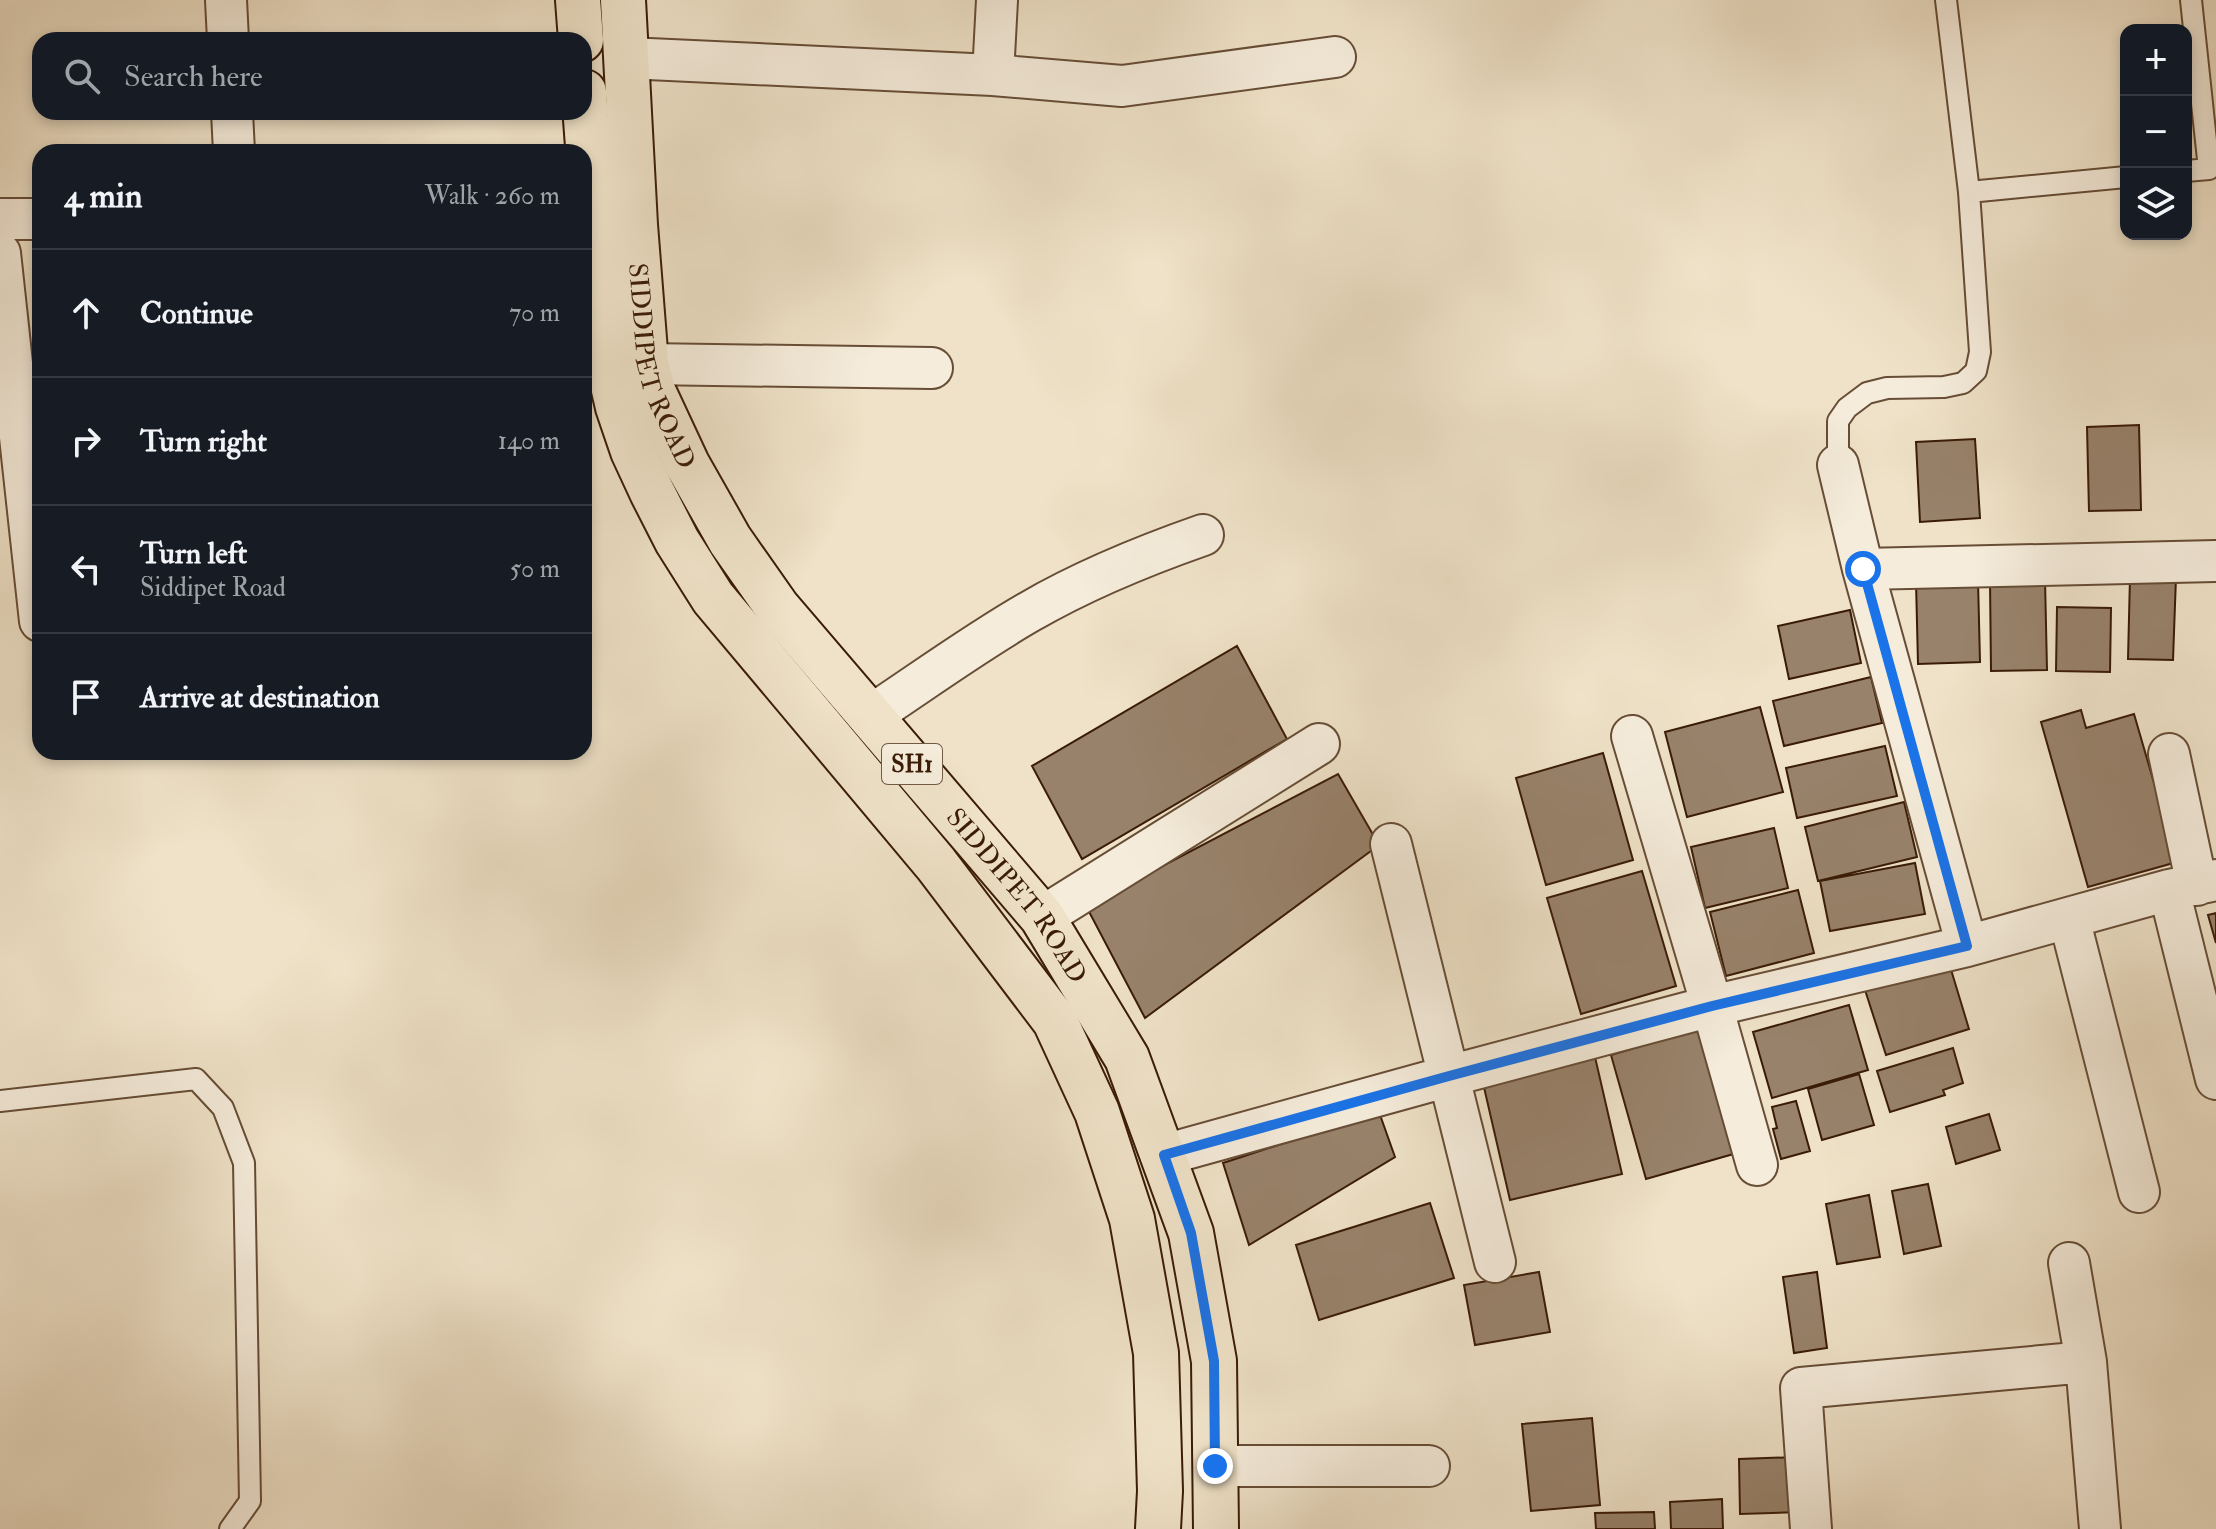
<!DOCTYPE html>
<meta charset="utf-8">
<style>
:root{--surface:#171b24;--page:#242831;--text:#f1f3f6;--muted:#9ea1a6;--line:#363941}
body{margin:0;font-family:"IM FELL Double Pica",serif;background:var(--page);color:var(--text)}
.controls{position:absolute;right:24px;top:24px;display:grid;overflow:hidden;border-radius:16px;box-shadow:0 4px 12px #0003}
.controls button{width:72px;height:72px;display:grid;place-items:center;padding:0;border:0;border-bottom:2px solid var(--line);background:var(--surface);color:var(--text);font:40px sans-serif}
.stop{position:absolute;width:24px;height:24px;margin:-18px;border:6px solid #1a73e8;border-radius:50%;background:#fff}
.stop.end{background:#1a73e8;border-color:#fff;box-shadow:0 2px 8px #0008}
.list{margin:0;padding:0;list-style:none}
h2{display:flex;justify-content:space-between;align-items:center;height:104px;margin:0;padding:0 32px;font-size:34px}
h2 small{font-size:26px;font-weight:400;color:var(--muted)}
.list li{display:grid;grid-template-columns:52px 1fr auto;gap:24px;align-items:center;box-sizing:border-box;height:128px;padding:0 32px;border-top:2px solid var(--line)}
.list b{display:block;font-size:30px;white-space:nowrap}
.list p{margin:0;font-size:26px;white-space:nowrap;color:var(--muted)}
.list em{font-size:26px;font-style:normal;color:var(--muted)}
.icon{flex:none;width:44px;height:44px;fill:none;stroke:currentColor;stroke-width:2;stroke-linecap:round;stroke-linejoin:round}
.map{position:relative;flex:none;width:2216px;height:1529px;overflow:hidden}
.search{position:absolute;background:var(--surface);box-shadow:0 4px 12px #0003;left:32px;top:32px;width:560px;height:88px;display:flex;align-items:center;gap:20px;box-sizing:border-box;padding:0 28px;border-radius:24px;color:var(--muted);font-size:30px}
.panel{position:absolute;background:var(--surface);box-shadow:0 4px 12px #0003;left:32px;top:144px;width:560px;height:616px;border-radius:24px}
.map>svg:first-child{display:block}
.building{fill:#98826b;stroke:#3a1b06;stroke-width:2}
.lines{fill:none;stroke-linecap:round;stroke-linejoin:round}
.service-casing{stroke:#674d36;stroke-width:24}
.minor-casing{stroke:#674d36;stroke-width:44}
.primary-casing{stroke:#3a1b06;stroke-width:48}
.service{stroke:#f5ecdb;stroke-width:20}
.minor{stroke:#f5ecdb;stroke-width:40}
.primary{stroke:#efe2c8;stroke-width:44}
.route{stroke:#1a73e8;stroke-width:10}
.labels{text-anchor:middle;stroke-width:6;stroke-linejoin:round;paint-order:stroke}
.shield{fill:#f5ecdb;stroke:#725a46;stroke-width:2}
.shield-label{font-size:24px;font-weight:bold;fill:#3a1b06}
.street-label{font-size:26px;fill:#3a1b06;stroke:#f5ecdb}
</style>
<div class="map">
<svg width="2216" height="1529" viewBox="0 0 2216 1529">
<rect width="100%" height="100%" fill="#efe2c8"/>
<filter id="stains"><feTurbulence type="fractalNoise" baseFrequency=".0025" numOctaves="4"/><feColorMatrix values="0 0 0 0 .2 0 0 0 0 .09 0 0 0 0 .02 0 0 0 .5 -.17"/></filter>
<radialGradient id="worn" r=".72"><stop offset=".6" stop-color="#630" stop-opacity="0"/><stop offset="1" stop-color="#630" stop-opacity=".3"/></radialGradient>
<path class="building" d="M2139,425L2141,510L2089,511L2087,427Z
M1975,439L1980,518L1920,522L1916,442Z
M2130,577H2176L2173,660L2128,659Z
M2045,579L2047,670L1991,671L1990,581Z
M1978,580L1980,662L1918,664L1916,582Z
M2057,607L2111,608L2110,672L2056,671Z
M1850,610L1861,663L1789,679L1778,626Z
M1237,646L1287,739L1082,859L1032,766Z
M1871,677L1882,723L1784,746L1773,701Z
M1760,707L1783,792L1687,817L1665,732Z
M2081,710L2086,728L2134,714L2177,862L2088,887L2041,722Z
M1885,746L1897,796L1797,818L1786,768Z
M1603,753L1633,860L1546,885L1516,778Z
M1338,774L1379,845L1145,1018L1086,906Z
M1904,802L1917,857L1818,881L1805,827Z
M1774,828L1788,888L1705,908L1691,847Z
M1915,863L1925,914L1830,931L1820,881Z
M1642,871L1676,986L1581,1014L1547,898Z
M1798,890L1814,953L1726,976L1710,912Z
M2216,913V943L2208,915Z
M1949,963L1969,1029L1886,1055L1865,990Z
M1849,1005L1868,1070L1772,1098L1753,1032Z
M1701,1028L1737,1153L1646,1179L1611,1055Z
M1953,1048L1963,1083L1943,1090L1945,1095L1890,1112L1877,1071Z
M1595,1057L1622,1174L1510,1200L1483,1083Z
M1859,1074L1874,1125L1822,1140L1808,1089Z
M1796,1101L1810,1151L1781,1159L1773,1129L1777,1128L1772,1107Z
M1379,1112L1395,1157L1249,1245L1223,1163Z
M1989,1114L2000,1150L1956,1164L1946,1127Z
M1928,1184L1941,1246L1904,1254L1892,1191Z
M1869,1195L1880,1257L1837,1264L1826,1204Z
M1430,1203L1454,1278L1319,1320L1296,1245Z
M1539,1272L1550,1332L1475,1345L1464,1285Z
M1817,1272L1827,1348L1794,1353L1783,1277Z
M1592,1418L1600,1505L1531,1511L1522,1424Z
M1797,1457L1799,1512L1740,1514L1739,1459Z
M1722,1499L1723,1529H1671L1670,1502Z
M1654,1512L1655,1529H1596L1595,1513Z"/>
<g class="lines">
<defs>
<path id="service" d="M2186,171L2209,169L2191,0
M1969,192L2126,177
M1838,465V421L1847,408L1867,393L1887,388L1944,387L1963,383L1976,371L1980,352L1969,192L1946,0
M0,1101L196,1079L223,1108L244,1163L250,1501L230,1529"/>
<path id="minor" d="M226,0L228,40
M627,58L993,75L997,0
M993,75L1122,86L1335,57
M232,112L234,152
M0,219H40
M0,253L40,621
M646,364L932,368
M1838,465L1863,569L1967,946
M1863,569L2216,561
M870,716C923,681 975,643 1029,612C1084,580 1143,556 1203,535
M1632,736L1712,1006L1757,1165
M2169,754L2197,885
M1391,844L1495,1262
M2169,890L2216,1079
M1042,917L1319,744
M2069,918L2139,1192
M1164,1155L1449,1076L1712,1006L1967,946L2169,890L2216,880
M2069,1263L2086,1362L2100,1529
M1215,1466H1429
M1811,1529L1801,1388L2086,1362"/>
<g id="primary">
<path d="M578,0L581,40"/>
<path id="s1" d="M623,0L635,225L646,364L653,391L687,464L730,540L777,607L1042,917L1127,1058L1191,1233L1214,1361L1216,1529"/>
<path d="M584,92L602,338L618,407L633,451L652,492L677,541L713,598L936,864L1055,1021L1097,1112L1132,1219L1156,1353L1160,1491L1158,1529"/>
</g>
</defs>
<use href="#service" class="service-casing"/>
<use href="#minor" class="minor-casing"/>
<use href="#primary" class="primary-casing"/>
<use href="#service" class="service"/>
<use href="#minor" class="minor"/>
<use href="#primary" class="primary"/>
</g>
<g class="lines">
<path class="route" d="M1215,1466L1214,1361L1191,1233L1164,1155L1449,1076L1712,1006L1967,946L1863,569"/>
</g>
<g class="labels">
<rect class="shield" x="882" y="744" width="60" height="40" rx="6"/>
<g class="shield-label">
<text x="912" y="772">SH1</text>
</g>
<g class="street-label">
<text dy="9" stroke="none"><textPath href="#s1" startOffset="370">SIDDIPET ROAD</textPath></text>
<text dy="9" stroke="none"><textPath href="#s1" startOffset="1018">SIDDIPET ROAD</textPath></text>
</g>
</g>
<rect width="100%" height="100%" filter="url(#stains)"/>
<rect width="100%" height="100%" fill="url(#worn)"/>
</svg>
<div class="controls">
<button>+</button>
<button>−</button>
<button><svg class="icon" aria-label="layers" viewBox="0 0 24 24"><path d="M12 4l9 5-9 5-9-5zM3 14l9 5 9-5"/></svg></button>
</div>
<div class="stop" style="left:1863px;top:569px"></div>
<div class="stop end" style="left:1215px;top:1466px"></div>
<div class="search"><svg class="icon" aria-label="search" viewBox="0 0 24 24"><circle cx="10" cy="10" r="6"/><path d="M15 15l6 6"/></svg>Search here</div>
<section class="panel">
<h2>4 min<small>Walk · 260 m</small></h2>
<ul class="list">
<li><svg class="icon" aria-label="ahead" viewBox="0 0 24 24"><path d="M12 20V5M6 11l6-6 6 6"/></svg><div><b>Continue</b></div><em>70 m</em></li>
<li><svg class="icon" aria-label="right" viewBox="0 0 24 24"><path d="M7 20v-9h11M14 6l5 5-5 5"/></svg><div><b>Turn right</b></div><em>140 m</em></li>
<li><svg class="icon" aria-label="left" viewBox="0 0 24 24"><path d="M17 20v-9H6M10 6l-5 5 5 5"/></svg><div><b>Turn left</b><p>Siddipet Road</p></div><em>50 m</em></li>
<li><svg class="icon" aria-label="arrive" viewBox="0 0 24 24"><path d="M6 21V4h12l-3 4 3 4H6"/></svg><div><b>Arrive at destination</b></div></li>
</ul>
</section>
</div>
